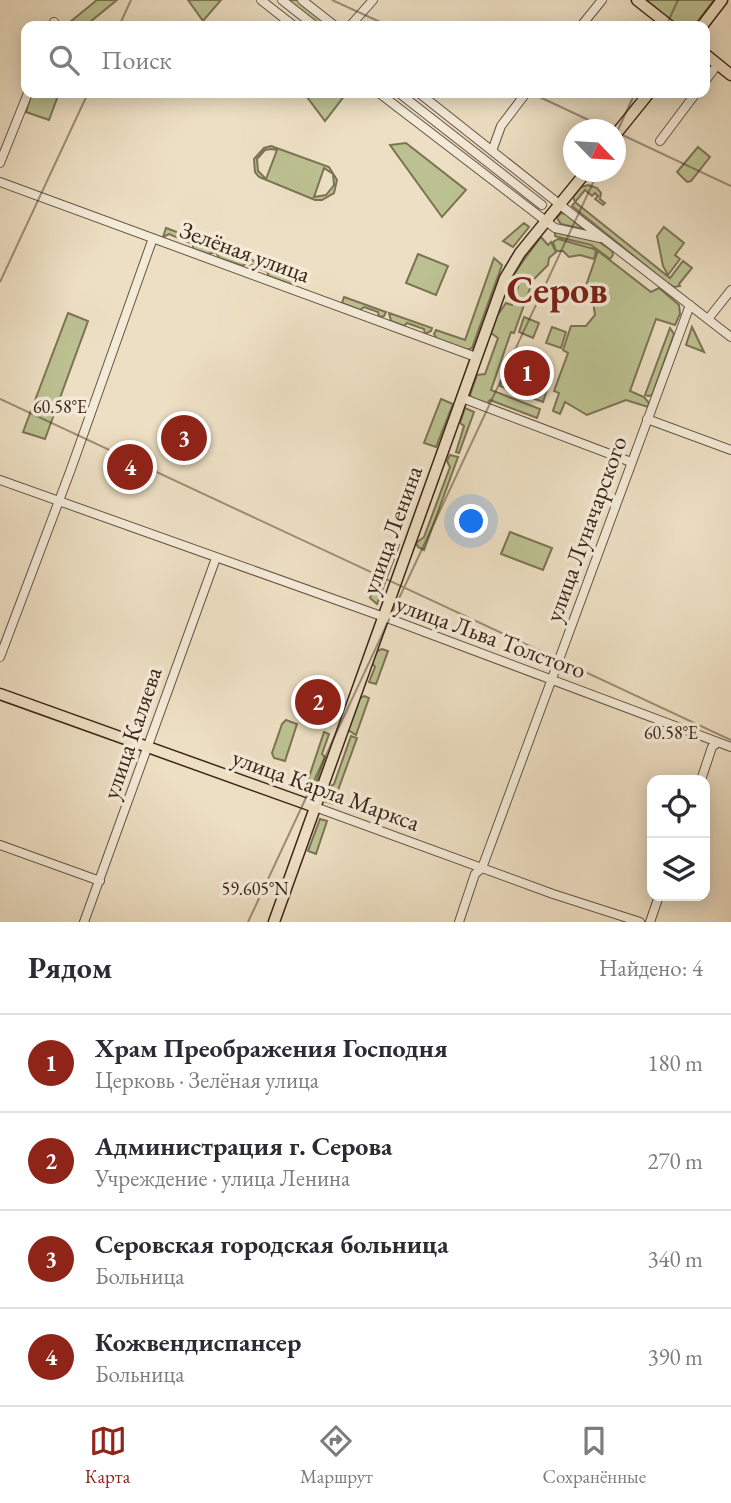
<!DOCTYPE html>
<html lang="ru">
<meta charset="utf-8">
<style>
:root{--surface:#fff;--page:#f7f7f7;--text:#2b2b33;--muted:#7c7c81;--line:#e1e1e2;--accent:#8f2418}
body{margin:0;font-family:"EB Garamond",serif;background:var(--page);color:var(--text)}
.controls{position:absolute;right:21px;bottom:21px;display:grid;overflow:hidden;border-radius:14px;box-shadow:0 4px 18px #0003}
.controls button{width:63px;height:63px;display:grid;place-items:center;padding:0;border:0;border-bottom:2px solid var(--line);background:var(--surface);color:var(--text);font:35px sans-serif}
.compass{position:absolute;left:563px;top:119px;width:63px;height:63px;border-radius:50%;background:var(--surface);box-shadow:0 4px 18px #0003;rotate:115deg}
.you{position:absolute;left:472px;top:522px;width:24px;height:24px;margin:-18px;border:5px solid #fff;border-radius:50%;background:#1a73e8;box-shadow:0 0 0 10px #1a73e833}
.badge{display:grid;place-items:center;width:46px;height:46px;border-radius:50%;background:var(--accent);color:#fff;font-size:23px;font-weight:700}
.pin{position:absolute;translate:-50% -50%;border:4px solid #fff;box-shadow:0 2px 7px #0006}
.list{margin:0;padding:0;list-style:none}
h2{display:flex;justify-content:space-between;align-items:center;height:91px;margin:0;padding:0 28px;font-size:30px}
h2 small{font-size:23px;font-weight:400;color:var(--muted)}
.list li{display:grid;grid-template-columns:46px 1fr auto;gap:21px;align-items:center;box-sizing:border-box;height:98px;padding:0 28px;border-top:2px solid var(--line)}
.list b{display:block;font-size:26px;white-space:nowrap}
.list p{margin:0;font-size:23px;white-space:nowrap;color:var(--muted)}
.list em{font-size:23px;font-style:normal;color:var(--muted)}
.icon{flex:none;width:38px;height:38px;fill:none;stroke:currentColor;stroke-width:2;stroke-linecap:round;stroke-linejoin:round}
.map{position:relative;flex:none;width:731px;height:922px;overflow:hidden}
.search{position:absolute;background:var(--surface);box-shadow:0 4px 18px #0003;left:21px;right:21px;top:21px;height:77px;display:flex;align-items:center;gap:18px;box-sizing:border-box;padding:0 24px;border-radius:14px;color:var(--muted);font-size:26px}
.sheet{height:483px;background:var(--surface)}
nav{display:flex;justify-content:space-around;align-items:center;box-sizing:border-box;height:98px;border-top:2px solid var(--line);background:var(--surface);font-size:19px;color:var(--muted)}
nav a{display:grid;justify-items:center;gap:4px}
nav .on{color:var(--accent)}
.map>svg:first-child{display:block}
.green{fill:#bcc191;stroke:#7c7354;stroke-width:2;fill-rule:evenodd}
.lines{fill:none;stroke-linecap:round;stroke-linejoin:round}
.minor-casing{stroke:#685442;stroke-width:10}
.major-casing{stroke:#3c2517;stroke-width:13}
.minor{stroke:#f3ead8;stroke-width:8}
.major{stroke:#eddfc3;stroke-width:10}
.ticks{fill:none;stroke:#3c2517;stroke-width:2;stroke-opacity:0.45}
.labels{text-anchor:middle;stroke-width:7;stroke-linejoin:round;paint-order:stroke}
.street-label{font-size:24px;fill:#3c2517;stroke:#f3ead8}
.town-label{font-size:38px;font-weight:bold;fill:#7a1f14;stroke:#f3ead8}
.ticks-label{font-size:18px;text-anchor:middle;fill:#3c2517;stroke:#f3ead8;stroke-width:7;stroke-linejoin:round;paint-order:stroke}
</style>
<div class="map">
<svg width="731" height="922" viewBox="0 0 731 922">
<rect width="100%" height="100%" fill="#eddfc3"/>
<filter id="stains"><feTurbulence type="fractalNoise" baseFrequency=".00286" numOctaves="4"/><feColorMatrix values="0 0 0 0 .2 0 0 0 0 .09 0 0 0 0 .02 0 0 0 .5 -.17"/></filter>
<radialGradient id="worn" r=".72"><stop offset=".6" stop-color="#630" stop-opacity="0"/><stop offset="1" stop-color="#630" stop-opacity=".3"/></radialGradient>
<path class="green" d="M97,0H117L85,26H65Z
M188,0H221L203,21Z
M282,0H302L335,26H315Z
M644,0H714L694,26H678Z
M32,93H59L49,120L26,112Z
M304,93H342L345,95L325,121Z
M406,143L466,190L442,217L390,145Z
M271,146L329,167L337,180L334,193L322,200H315L259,177L255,172L254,159L264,148ZM271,149L277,150L266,179L258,171L257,159L265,150ZM324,168L333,174L334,185L326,195L314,197Z
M698,147L710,157L691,181L687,182L677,172Z
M588,185L597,188L601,193L600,199L605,203L603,205L595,199L598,196L595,193L592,196L585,190L575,202L670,278L683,261L692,268L679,284L680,286L674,287L666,282L572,206L575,202L573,197L581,187Z
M561,213L566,214L583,229L561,224L557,218Z
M524,223L529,227L513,247L503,241Z
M664,227L684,243L675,255L680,259L668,275L663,266L657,236Z
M166,228L260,263L280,274L295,280L293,285L268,276V272L246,263L243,266L219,258L216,252L208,254L193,249V244L169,234L163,237Z
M555,232L598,241L612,251L613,255L610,259L591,245L558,237L555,236Z
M541,237L548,245L551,242L556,252L549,258L548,265L533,280L514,333L511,332L491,390L540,409L537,418L490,400L487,404L473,399L470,395L477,375L485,374L498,338L491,333L497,316L506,303L512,305L518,287L512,284L513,276L523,261Z
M558,239L594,249L596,251L594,259L580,255L569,257L563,251H556L553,242Z
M598,251L651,292L659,288L679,305L680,314L675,325L656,319L630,391L644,397L649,403L648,407L626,400L587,415L565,402L560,414L553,411L559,393L554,391L568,353L563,350L571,326H586L595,315L593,301L583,294Z
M418,254L448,266L436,295L406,283Z
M494,258L502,265L472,348L467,350L437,339L434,334L436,330L465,340Z
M344,297L386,312L384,316L379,317L378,312L364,307L360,310L342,303Z
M68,313L88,321L45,439L23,432Z
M389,313L432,328L431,331L425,334L424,329L407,323L404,326L391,321Z
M524,317L539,323L533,338L519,332Z
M552,327L566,332L561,348L546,343Z
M692,327L704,352L686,345Z
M670,328L674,334L652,395L649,396L645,395Z
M505,371L515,374L513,379L522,385L535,383L548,387L543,402L500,386Z
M441,399L453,404L436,447L424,443Z
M465,408L474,412L459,453L456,452L464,426L460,423Z
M450,455L458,457L424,550L418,547L416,543L424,537L450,467L447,461Z
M510,532L552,548L543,570L501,554Z
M391,542L399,545L377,604L370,598Z
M382,649L388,651L376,684L369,682L375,667L372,663L377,651Z
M364,696L369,698L356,735L348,730L360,698Z
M286,720L297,724L285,761L274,758L272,753L282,724Z
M324,732L329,734L322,754L325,757L312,794L304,792Z
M351,736L357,738L333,804L324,801L328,788L334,784Z
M320,819L327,821L316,854L308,851Z"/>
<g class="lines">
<defs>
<path id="minor" d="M261,0L294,26
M282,0L315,26
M302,0L335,26
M53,26L54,22
M350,26L373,0
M581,26L602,0
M705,81L718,64
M379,93L555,228L600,238
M399,93L542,205
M419,93L568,211L731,337
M660,141L696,93
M492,151L501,126L526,93
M0,163L28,93
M0,182L476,357
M708,319L731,290
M462,398L631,462
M647,419L731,450
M0,480L398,622L731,747
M0,657L71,469L153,238
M701,780L712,747L717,743
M315,807L553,894L640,922
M0,845L100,881
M84,922L216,558
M459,922L475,874L482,868L690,305
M650,922L659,896"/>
<path id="major" d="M637,0L670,26
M702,26L722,0
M705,54L731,75
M616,134L649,93
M0,694L315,807
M274,922L505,278L520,253L586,172"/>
</defs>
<use href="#minor" class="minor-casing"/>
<use href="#major" class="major-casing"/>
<use href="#minor" class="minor"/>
<use href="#major" class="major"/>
</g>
<path class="ticks" d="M332,0L389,26M119,26L131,0M666,26L678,0M531,93L610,130M616,132L731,186M616,134L635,93M0,282L88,93M0,399L731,740M248,922L598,172"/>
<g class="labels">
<g class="street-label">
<text transform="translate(245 252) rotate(20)" y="8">Зелёная улица</text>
<text transform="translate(586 529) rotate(-70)" y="8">улица Луначарского</text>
<text transform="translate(392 530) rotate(-70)" y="8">улица Ленина</text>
<text transform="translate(491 637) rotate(20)" y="8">улица Льва Толстого</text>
<text transform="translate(132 733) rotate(-71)" y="8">улица Каляева</text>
<text transform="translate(326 790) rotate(20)" y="8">улица Карла Маркса</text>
</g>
<g class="town-label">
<text x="557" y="303">Серов</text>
</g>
</g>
<g class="ticks-label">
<text x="60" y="413">60.58°E</text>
<text x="671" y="739">60.58°E</text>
<text x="255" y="895">59.605°N</text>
</g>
<rect width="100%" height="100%" filter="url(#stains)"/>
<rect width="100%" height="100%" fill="url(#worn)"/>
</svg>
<div class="controls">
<button><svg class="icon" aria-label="locate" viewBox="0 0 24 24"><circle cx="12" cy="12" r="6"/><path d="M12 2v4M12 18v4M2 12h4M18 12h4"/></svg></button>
<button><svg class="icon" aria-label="layers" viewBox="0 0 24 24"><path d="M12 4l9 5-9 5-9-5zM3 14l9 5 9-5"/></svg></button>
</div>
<svg class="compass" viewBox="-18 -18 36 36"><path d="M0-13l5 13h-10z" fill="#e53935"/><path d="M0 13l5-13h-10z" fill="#7c7c81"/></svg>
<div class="you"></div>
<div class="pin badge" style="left:527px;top:373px">1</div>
<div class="pin badge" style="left:318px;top:702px">2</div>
<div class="pin badge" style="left:184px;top:438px">3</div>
<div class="pin badge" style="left:130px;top:467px">4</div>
<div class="search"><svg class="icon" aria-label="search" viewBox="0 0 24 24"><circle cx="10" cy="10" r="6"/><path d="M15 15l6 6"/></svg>Поиск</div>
</div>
<section class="sheet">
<h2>Рядом<small>Найдено: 4</small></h2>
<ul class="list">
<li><span class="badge">1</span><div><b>Храм Преображения Господня</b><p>Церковь · Зелёная улица</p></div><em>180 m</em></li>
<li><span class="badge">2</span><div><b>Администрация г. Серова</b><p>Учреждение · улица Ленина</p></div><em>270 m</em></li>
<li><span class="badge">3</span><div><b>Серовская городская больница</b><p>Больница</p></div><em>340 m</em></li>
<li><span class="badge">4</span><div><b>Кожвендиспансер</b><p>Больница</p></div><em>390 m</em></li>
</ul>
</section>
<nav>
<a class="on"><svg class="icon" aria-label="map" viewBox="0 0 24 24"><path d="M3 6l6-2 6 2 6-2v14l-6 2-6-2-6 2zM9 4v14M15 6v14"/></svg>Карта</a>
<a><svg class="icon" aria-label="directions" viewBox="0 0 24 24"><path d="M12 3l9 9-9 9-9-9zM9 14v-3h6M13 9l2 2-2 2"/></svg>Маршрут</a>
<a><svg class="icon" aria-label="saved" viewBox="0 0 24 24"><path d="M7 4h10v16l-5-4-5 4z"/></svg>Сохранённые</a>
</nav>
